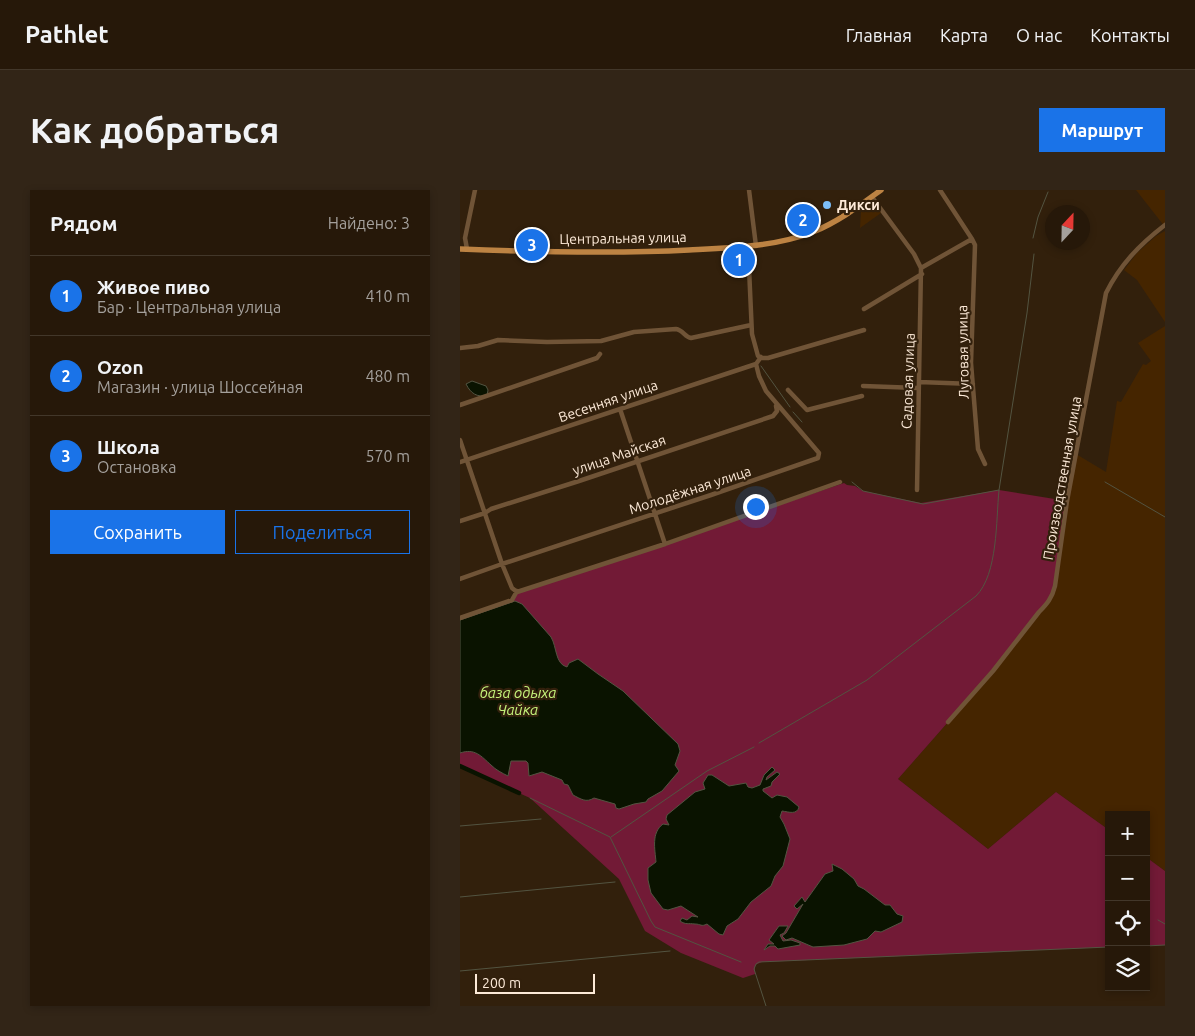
<!DOCTYPE html>
<html lang="ru">
<meta charset="utf-8">
<style>
:root{--surface:#261809;--page:#322517;--text:#f1f3f6;--muted:#a4a09c;--line:#42372a;--accent:#1a73e8}
body{margin:0;font-family:Ubuntu,sans-serif;background:var(--page);color:var(--text)}
.controls{position:absolute;right:15px;bottom:15px;display:grid;overflow:hidden;border-radius:0px;box-shadow:0 2px 8px #0003}
.controls button{width:45px;height:45px;display:grid;place-items:center;padding:0;border:0;border-bottom:1px solid var(--line);background:var(--surface);color:var(--text);font:25px sans-serif}
.compass{position:absolute;left:585px;top:15px;width:45px;height:45px;border-radius:50%;background:var(--surface);box-shadow:0 2px 8px #0003;rotate:22deg}
.scale{position:absolute;left:15px;bottom:12px;width:120px;box-sizing:border-box;padding-left:5px;border:2px solid #fdead8;border-top:0;font-size:14px;line-height:18px;white-space:nowrap;color:#fdead8;-webkit-text-stroke:4px #32200c;paint-order:stroke}
.you{position:absolute;left:295px;top:316px;width:18px;height:18px;margin:-12px;border:4px solid #fff;border-radius:50%;background:#1a73e8;box-shadow:0 0 0 8px #1a73e833}
.badge{display:grid;place-items:center;width:32px;height:32px;border-radius:50%;background:var(--accent);color:#fff;font-size:16px;font-weight:700}
.pin{position:absolute;translate:-50% -50%;border:2px solid #fff;box-shadow:0 1px 5px #0006}
.list{margin:0;padding:0;list-style:none}
h2{display:flex;justify-content:space-between;align-items:center;height:65px;margin:0;padding:0 20px;font-size:21px}
h2 small{font-size:16px;font-weight:400;color:var(--muted)}
.list li{display:grid;grid-template-columns:32px 1fr auto;gap:15px;align-items:center;box-sizing:border-box;height:80px;padding:0 20px;border-top:1px solid var(--line)}
.list b{display:block;font-size:19px;white-space:nowrap}
.list p{margin:0;font-size:16px;white-space:nowrap;color:var(--muted)}
.list em{font-size:16px;font-style:normal;color:var(--muted)}
.actions{display:flex;gap:10px;padding:15px 20px}
.actions a{flex:1;padding:11px 0;border:1px solid var(--accent);border-radius:0px;text-align:center;font-size:18px;color:var(--accent)}
.actions .main{background:var(--accent);color:#fff}
.icon{flex:none;width:28px;height:28px;fill:none;stroke:currentColor;stroke-width:2;stroke-linecap:round;stroke-linejoin:round}
.map{position:relative;flex:none;width:705px;height:816px;overflow:hidden;border-radius:0px}
header{display:flex;align-items:center;gap:30px;box-sizing:border-box;height:70px;padding:0 25px;background:var(--surface);border-bottom:1px solid var(--line)}
header strong{font-size:24px}
nav{display:flex;gap:28px;margin-inline-start:auto;font-size:18px}
.intro{display:flex;align-items:center;justify-content:space-between;box-sizing:border-box;height:120px;padding:0 30px}
h1{margin:0;font-size:35px}
.button{padding:12px 22px;border-radius:0px;background:var(--accent);color:#fff;font-size:18px;font-weight:700}
main{display:flex;gap:30px;padding:0 30px}
aside{flex:1;background:var(--surface);border-radius:0px;box-shadow:0 2px 8px #0003}
.map>svg:first-child{display:block}
.built{fill:#452500}
.green{fill:#721a36}
.water{fill:#0a1300;stroke:#535441}
.lines{fill:none;stroke-linecap:round;stroke-linejoin:round}
.stream{stroke:#535441;stroke-width:1}
.canal{stroke:#0a1300;stroke-width:4.5}
.minor{stroke:#705437;stroke-width:4.5}
.major{stroke:#bd8343;stroke-width:5.5}
.poi-dot{fill:#7cbef9;stroke:#32200c;stroke-width:2}
.labels{text-anchor:middle;stroke-width:4.5;stroke-linejoin:round;paint-order:stroke}
.poi-label{font-size:14px;font-weight:bold;fill:#fdead8;stroke:#32200c;text-anchor:start}
.street-label{font-size:14px;fill:#fdead8;stroke:#32200c}
.water-label{font-size:15px;font-style:italic;fill:#c5f37b;stroke:#32200c}
</style>
<header>
<strong>Pathlet</strong>
<nav><a>Главная</a><a>Карта</a><a>О нас</a><a>Контакты</a></nav>
</header>
<div class="intro"><h1>Как добраться</h1><a class="button">Маршрут</a></div>
<main>
<aside>
<h2>Рядом<small>Найдено: 3</small></h2>
<ul class="list">
<li><span class="badge">1</span><div><b>Живое пиво</b><p>Бар · Центральная улица</p></div><em>410 m</em></li>
<li><span class="badge">2</span><div><b>Ozon</b><p>Магазин · улица Шоссейная</p></div><em>480 m</em></li>
<li><span class="badge">3</span><div><b>Школа</b><p>Остановка</p></div><em>570 m</em></li>
</ul>
<div class="actions"><a class="main">Сохранить</a><a>Поделиться</a></div>
</aside>
<div class="map">
<svg width="705" height="816" viewBox="0 0 705 816">
<rect width="100%" height="100%" fill="#32200c"/>
<path class="built" d="M676,0H705V37Z
M413,12L421,23L400,38L401,21Z
M705,41V132L677,90L664,80L677,63L696,46Z
M705,136V681L686,667V625H649V640L596,602L528,659L438,589L533,481L583,418L616,264L646,282L657,211L661,212L683,174L686,175L691,171L678,153Z"/>
<path class="green" d="M384,293L387,295L395,296L403,301L461,313L539,300L607,311L593,405L533,481L438,589L528,659L596,602L649,640V757L302,772L295,775V784L283,788L221,763L185,741L159,689L70,608L0,576V428L52,410L57,401L205,354Z
M686,667L705,681V755L686,756Z"/>
<path class="water" d="M12,191L26,196L28,200L27,206C17,207 11,204 6,194Z
M55,411L62,414L91,447C97,457 95,474 107,477L109,473L118,469L138,484L163,501L218,554L220,561L215,575L219,581L202,601L188,609L186,612L174,614L159,619L156,618L155,614L134,608C126,613 121,609 113,605L108,595L104,594L102,590L82,582L69,586L68,573L66,571H51L48,586C42,583 36,580 31,575C21,566 15,558 0,563V430Z
M312,577L315,580L307,587L306,590L317,582L320,584L312,592L311,596L303,599V601L312,608L317,605L327,607L339,617C337,625 329,622 322,621L320,627L324,634L330,649L323,676L315,686L311,696L291,712L278,729L267,736L263,745L259,744L247,734C241,737 241,734 235,734C228,733 226,735 220,731L222,728L227,730L232,726L238,727L221,716L208,720L203,719L191,703L188,690V678L196,672C195,659 191,643 203,634L209,635L206,629L207,625L235,602L245,599L243,593L248,585H252L269,596L286,593L288,597L292,598L300,595L304,585Z
M372,674L382,679L394,689L398,696L404,699L425,715H430L437,724L443,726L442,732L421,742L415,741L407,749L384,755L353,757L332,748L326,750L322,746L326,743L343,714L337,719L334,716L342,707L345,712L365,684L373,681Z
M319,736H328L324,743L320,745L323,751L331,750L340,753V755L318,759L315,756H310L304,760L308,754H314L309,750Z"/>
<g class="lines">
<path class="stream" d="M573,48L578,27L588,2
M301,176L330,217
M333,222L342,232
M645,292L705,327
M539,300L567,123L574,64
M299,553L407,490L516,406C538,384 536,330 539,300L463,314L403,301L392,292
M70,608L150,647L191,731L195,737L281,772
M0,636L81,629
M151,647L247,581L294,557
M0,707L155,692
M698,730L705,734
M686,756L705,755
M0,781L210,761
M306,816L294,779L296,774L299,772L649,757"/>
<path class="canal" d="M0,576L59,603"/>
<path class="minor" d="M289,0L296,56
M480,0L512,49L515,55L511,173L518,259L525,274
M412,7L454,64L461,78L457,300
M288,56L292,144L298,166L302,168H308L404,140
M7,59L5,48L15,0
M461,78L512,49
M404,119L462,84
M0,158L18,156L38,150L87,152L141,151L174,142L216,139C223,140 225,147 231,148L291,135
M459,192L513,194
M403,196L458,198
M328,200L347,220L402,206
M0,215L137,168L140,164
M160,219L205,354
M0,250L42,374L52,398L57,402L205,354L380,292
M0,272L296,174L301,167
M0,331L25,323L31,319L119,291L313,226L317,221L316,216
M0,389L42,374L251,305L358,268L359,263L306,201L299,186L296,174
M0,428L52,410L57,401
M488,532L533,481L579,422C587,414 592,408 595,396L607,311L646,103C660,75 679,55 705,35"/>
<path class="major" d="M0,59C76,62 153,64 229,60C270,58 314,57 353,42C378,32 399,16 421,0"/>
</g>
<circle class="poi-dot" cx="367" cy="15" r="5"/>
<g class="labels">
<g class="poi-label">
<text x="377" y="20">Дикси</text>
</g>
<g class="street-label">
<text transform="translate(163 48) rotate(-1)" y="5">Центральная улица</text>
<text transform="translate(503 162) rotate(-91)" y="5">Луговая улица</text>
<text transform="translate(448 191) rotate(-88)" y="5">Садовая улица</text>
<text transform="translate(148 211) rotate(-19)" y="5">Весенняя улица</text>
<text transform="translate(159 265) rotate(-19)" y="5">улица Майская</text>
<text transform="translate(602 288) rotate(-80)" y="5">Производственная улица</text>
<text transform="translate(230 300) rotate(-18)" y="5">Молодёжная улица</text>
</g>
<g class="water-label">
<text x="58" y="508">база одыха<tspan x="58" dy="17">Чайка</tspan></text>
</g>
</g>
</svg>
<div class="controls">
<button>+</button>
<button>−</button>
<button><svg class="icon" aria-label="locate" viewBox="0 0 24 24"><circle cx="12" cy="12" r="6"/><path d="M12 2v4M12 18v4M2 12h4M18 12h4"/></svg></button>
<button><svg class="icon" aria-label="layers" viewBox="0 0 24 24"><path d="M12 4l9 5-9 5-9-5zM3 14l9 5 9-5"/></svg></button>
</div>
<svg class="compass" viewBox="-18 -18 36 36"><path d="M0-13l5 13h-10z" fill="#e53935"/><path d="M0 13l5-13h-10z" fill="#a4a09c"/></svg>
<div class="scale">200 m</div>
<div class="you"></div>
<div class="pin badge" style="left:279px;top:70px">1</div>
<div class="pin badge" style="left:343px;top:30px">2</div>
<div class="pin badge" style="left:72px;top:55px">3</div>
</div>
</main>
